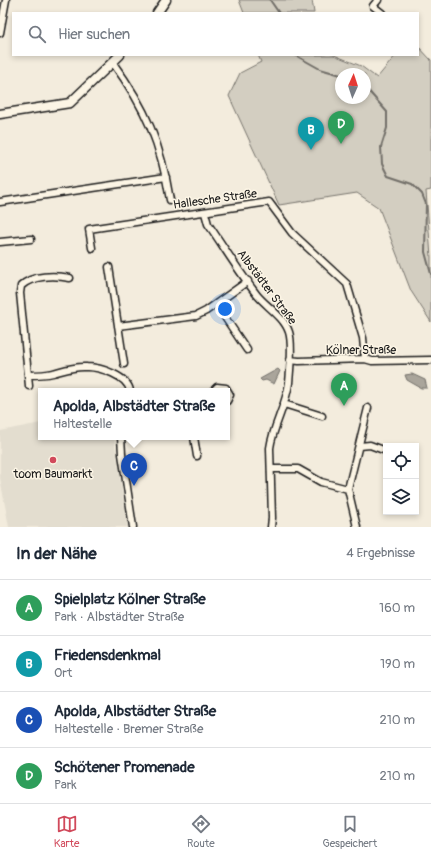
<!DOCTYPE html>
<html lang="de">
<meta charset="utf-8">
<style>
:root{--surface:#fff;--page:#f6f6f7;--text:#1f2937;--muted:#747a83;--line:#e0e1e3;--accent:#d1495b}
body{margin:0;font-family:Pangolin,sans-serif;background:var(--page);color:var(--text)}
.controls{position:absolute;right:12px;bottom:12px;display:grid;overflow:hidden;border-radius:0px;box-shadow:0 2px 6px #0003}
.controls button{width:36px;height:36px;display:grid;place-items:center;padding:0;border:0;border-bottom:1px solid var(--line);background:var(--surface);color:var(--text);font:20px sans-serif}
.compass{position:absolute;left:335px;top:68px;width:36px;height:36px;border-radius:50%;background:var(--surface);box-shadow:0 2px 6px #0003;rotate:3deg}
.you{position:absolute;left:225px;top:309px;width:14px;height:14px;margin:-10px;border:3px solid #fff;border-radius:50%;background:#1a73e8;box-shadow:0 0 0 6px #1a73e833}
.badge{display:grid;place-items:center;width:26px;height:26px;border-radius:50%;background:var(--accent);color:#fff;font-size:13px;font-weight:700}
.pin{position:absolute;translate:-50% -33px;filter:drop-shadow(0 1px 2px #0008)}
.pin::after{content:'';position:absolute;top:21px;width:14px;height:12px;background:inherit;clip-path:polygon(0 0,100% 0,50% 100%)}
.popup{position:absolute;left:38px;top:388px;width:192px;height:52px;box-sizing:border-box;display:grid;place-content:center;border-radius:0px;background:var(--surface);filter:drop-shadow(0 1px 3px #0005);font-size:13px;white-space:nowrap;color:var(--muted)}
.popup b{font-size:15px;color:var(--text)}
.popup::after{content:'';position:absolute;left:50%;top:100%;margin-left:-8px;border:8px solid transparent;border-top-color:var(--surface)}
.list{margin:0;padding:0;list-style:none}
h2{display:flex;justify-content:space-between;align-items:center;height:52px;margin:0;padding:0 16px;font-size:17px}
h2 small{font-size:13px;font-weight:400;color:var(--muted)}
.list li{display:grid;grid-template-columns:26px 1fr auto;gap:12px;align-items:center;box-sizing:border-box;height:56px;padding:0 16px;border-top:1px solid var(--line)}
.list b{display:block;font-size:15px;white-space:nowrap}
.list p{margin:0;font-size:13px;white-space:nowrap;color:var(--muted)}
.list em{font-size:13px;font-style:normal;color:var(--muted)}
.icon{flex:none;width:22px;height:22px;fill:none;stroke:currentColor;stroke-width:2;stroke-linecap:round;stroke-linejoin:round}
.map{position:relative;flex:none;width:431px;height:527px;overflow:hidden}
.search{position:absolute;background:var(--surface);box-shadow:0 2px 6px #0003;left:12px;right:12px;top:12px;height:44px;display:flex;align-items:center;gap:10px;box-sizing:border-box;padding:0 14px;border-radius:0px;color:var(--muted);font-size:15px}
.sheet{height:276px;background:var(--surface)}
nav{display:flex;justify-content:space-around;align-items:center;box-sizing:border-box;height:56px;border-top:1px solid var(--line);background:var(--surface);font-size:11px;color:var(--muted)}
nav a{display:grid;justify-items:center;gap:2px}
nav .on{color:var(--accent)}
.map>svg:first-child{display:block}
.built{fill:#e3ddcf}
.green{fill:#d3cec1;stroke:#78756e;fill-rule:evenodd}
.water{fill:#aaa59b;stroke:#716e68}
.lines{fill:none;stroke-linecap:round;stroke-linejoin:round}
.stream{stroke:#716e68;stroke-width:2}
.minor-casing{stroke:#1c1c1c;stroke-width:9}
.tertiary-casing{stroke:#1c1c1c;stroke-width:11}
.minor{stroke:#fcf5e5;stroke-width:6}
.tertiary{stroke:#fcf5e5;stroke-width:8}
.poi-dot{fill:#d1495b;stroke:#fcf5e5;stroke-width:1.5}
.labels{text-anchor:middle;stroke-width:3;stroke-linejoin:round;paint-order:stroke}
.street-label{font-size:12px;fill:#1c1c1c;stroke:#fcf5e5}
.poi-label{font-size:12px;fill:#1c1c1c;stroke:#fcf5e5}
</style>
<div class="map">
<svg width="431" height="527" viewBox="0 0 431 527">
<rect width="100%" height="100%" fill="#f3ecdd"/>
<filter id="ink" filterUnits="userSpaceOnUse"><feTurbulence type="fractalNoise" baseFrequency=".025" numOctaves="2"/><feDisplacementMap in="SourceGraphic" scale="8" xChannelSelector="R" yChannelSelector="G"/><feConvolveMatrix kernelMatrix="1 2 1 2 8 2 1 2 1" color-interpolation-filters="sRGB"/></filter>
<g filter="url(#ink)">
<path class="built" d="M41,423V437H114L128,527H9L0,478V431Z"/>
<path class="green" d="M239,0H312L314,13H244Z
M418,46L431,60V190L426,191L431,257V322L411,291L379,208L357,193L279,205L229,96L240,73L261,62L258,55H334L361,66L377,78L396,55H418ZM341,74H365V98H341Z"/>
<path class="water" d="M278,369L280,371L274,384L266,380L262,381L260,379Z
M412,374L425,380L427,388H421L407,380L405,375Z"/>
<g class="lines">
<path class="stream" d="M270,0L279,13
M295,55L320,69L341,75
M365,87L387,112V128L381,147L382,164L388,176L412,184L422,194L426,204L425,252L431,274"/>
<defs>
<path id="minor" d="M378,0L373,6L382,13
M0,33L6,0
M113,63C146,108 161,144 170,200
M0,202L166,177
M205,213L208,224C224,247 239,272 257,295C266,306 284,317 289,332C293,344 290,370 289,383C286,406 273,426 270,448L272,518L271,527
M0,242L31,239
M92,248L89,229L269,202L292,233L347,284L363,338L365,359
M109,267L124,364
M216,304L247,350
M118,326L196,316L206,311L248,281
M290,360L299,361L365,359L372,361L431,360
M28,375L20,293L21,286C32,275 55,275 70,278
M29,386L28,375C36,375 45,375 53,373C64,370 74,366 87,367C100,367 128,376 130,391
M213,391L217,387L226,388L230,395L227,401
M284,404L322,416
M121,437L122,454L133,527
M194,437L197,456
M360,446L370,445L386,451
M271,469H298L321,482L348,489L357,527
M348,489L368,408"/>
<path id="tertiary" d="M157,13L166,0
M0,114L70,103L120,55"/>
</defs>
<use href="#minor" class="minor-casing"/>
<use href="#tertiary" class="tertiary-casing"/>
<use href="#minor" class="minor"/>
<use href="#tertiary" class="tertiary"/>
</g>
</g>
<circle class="poi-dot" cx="53" cy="460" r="4"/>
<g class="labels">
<g class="street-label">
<text transform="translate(215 199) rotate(-8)" y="4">Hallesche Straße</text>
<text transform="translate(267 287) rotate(53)" y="4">Albstädter Straße</text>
<text x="361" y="354">Kölner Straße</text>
</g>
<g class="poi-label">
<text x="53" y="478">toom Baumarkt</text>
</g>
</g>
</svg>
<div class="controls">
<button><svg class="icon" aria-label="locate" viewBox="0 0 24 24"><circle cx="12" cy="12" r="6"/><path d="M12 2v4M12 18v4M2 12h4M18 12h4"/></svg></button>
<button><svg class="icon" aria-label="layers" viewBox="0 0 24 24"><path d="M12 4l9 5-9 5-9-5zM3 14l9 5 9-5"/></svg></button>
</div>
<svg class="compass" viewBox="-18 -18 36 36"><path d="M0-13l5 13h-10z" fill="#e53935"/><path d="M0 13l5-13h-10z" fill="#747a83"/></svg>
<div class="you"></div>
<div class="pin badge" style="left:344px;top:406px;background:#2e9e5b">A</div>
<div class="pin badge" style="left:311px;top:150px;background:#0f9aa8">B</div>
<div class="pin badge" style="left:134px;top:486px;background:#1a4fb4">C</div>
<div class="popup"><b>Apolda, Albstädter Straße</b>Haltestelle</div>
<div class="pin badge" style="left:341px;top:144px;background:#2e9e5b">D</div>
<div class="search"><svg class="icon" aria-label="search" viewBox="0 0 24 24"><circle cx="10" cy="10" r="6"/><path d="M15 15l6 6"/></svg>Hier suchen</div>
</div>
<section class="sheet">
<h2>In der Nähe<small>4 Ergebnisse</small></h2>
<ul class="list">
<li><span class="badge" style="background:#2e9e5b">A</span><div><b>Spielplatz Kölner Straße</b><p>Park · Albstädter Straße</p></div><em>160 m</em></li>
<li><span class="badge" style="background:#0f9aa8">B</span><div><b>Friedensdenkmal</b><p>Ort</p></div><em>190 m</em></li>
<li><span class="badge" style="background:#1a4fb4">C</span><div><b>Apolda, Albstädter Straße</b><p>Haltestelle · Bremer Straße</p></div><em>210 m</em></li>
<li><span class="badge" style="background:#2e9e5b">D</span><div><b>Schötener Promenade</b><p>Park</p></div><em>210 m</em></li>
</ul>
</section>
<nav>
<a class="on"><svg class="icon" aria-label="map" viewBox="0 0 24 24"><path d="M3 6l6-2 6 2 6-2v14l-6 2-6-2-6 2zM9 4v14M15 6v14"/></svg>Karte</a>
<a><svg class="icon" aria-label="directions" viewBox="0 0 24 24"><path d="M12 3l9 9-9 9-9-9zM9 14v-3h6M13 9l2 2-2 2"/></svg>Route</a>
<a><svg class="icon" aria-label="saved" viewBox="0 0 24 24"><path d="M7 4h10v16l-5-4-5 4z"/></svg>Gespeichert</a>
</nav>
